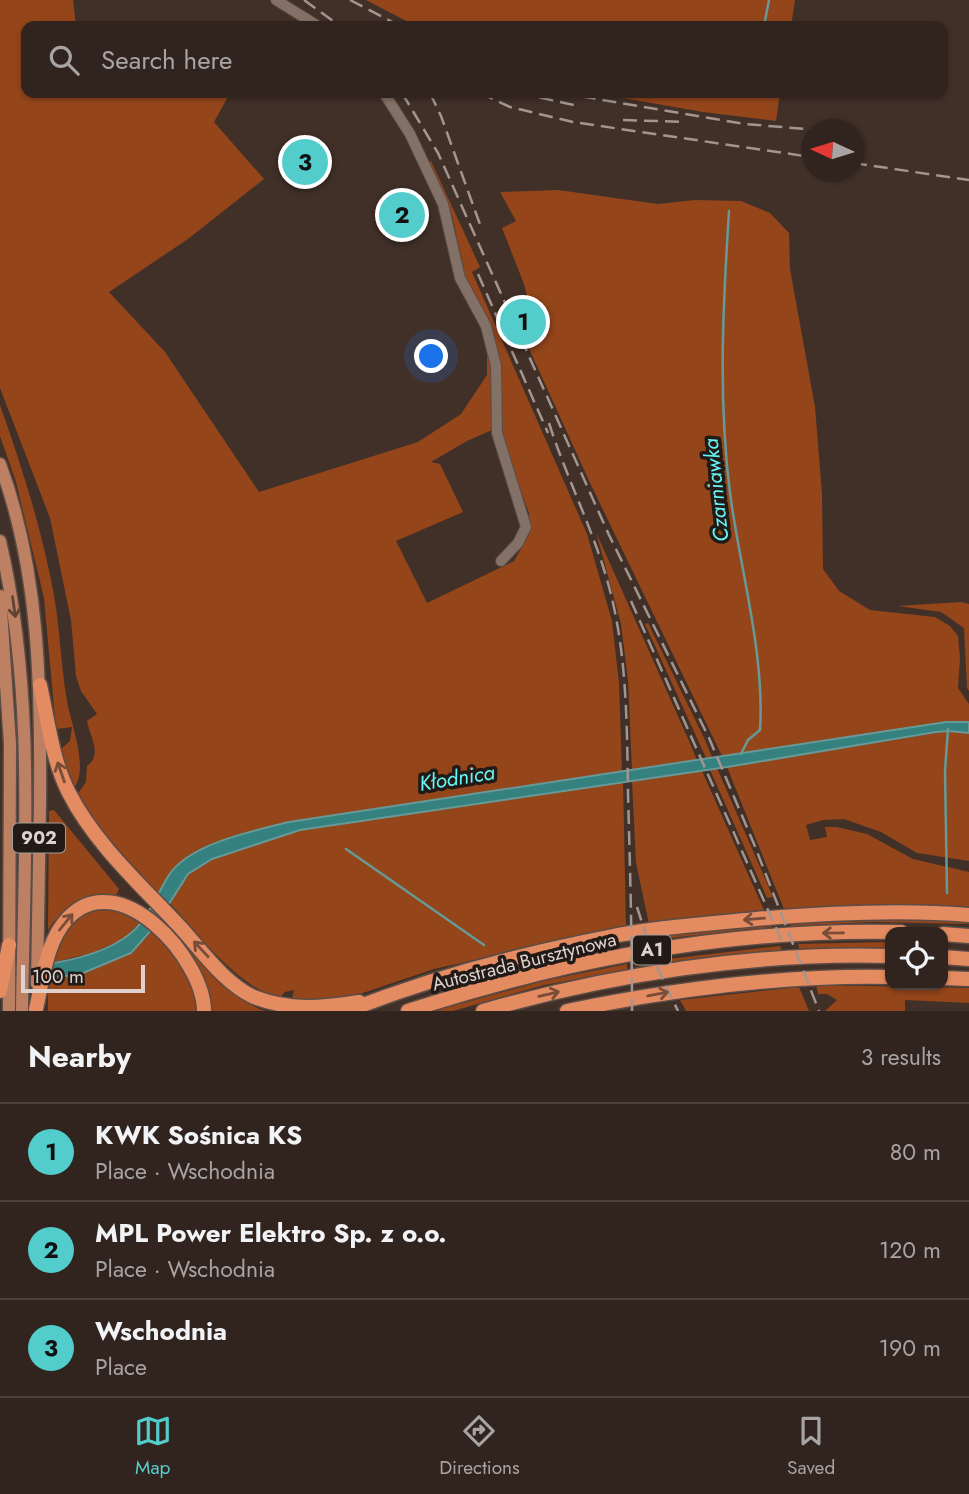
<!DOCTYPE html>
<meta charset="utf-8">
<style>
:root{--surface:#31241e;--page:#392c27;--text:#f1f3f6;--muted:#a8a4a4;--line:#4c413c;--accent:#53cdcb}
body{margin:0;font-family:Jost,sans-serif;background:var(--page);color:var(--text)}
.controls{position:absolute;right:21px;bottom:21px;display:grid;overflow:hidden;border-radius:14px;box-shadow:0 2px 5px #0004}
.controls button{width:63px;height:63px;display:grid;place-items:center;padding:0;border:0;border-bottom:2px solid var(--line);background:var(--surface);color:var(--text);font:35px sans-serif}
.compass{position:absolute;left:801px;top:119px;width:63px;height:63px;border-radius:50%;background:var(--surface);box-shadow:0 2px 5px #0004;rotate:274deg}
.scale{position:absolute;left:21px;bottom:18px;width:124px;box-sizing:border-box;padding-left:7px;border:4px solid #ddd2cd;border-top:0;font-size:19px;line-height:24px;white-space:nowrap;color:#ddd2cd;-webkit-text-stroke:5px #221a17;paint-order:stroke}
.you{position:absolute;left:432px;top:357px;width:24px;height:24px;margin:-18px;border:5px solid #fff;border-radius:50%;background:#1a73e8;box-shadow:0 0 0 10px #1a73e833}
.badge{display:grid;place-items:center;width:46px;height:46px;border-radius:50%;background:var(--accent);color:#111;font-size:23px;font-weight:700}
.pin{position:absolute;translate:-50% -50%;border:4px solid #fff;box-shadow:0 2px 7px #0006}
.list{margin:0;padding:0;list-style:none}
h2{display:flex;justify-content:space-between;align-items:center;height:91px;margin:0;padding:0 28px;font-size:30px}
h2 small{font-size:23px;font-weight:400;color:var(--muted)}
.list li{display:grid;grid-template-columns:46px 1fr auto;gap:21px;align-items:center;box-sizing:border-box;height:98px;padding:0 28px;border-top:2px solid var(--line)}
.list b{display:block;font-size:26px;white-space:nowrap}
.list p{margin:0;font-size:23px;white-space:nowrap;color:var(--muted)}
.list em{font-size:23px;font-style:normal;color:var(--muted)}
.icon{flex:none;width:38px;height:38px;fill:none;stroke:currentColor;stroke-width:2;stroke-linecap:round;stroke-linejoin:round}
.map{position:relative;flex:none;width:969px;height:1011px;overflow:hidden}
.search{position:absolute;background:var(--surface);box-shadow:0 2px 5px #0004;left:21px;right:21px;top:21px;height:77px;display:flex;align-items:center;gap:18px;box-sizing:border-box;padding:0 24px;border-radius:14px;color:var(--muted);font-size:26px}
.sheet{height:385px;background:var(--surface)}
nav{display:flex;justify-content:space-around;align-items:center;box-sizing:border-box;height:98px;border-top:2px solid var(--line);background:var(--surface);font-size:19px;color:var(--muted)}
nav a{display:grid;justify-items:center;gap:4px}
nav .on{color:var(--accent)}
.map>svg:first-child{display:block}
.green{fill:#94451a}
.water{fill:#348180;stroke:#679997;stroke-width:2}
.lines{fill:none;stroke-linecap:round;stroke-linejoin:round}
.stream{stroke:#679997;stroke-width:2.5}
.minor-casing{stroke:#5a4c46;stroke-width:12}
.major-casing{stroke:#5a4c46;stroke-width:15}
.highway-casing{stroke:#5a4c46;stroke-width:17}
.minor{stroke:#837067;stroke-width:10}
.major{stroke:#be8063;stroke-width:12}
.highway{stroke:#e58b61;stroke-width:14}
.rail{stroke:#a3958f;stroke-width:2.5;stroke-dasharray:14 7;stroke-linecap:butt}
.oneway{stroke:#604335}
.oneway2{stroke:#7a4d38}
.labels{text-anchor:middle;stroke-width:7;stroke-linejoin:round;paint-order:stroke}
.shield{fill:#221a17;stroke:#a59b96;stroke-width:2}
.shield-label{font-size:18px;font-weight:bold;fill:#ddd2cd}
.street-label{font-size:19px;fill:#ddd2cd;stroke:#221a17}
.water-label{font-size:21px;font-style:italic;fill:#66f7f5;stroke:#221a17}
</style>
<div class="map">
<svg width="969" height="1011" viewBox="0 0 969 1011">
<rect width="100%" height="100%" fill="#413028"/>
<path class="green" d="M0,0H73L76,26H26V93H230L214,122L264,179L188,239L109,292L165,352L259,492L418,442L461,414L487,375V340L493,369L492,430L467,441L431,462L440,464L463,512L396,541L427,603L514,561L527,538L529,513L507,455L500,426L490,326L465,275L452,215L430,168L428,162L431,161L480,267L472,272L587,534L612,621L619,683L622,771L289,822C253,831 209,838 180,862C170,871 165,883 159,895L94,822L77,795L86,782L87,766C103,755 90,737 87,721L97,714L81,691L76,676L71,620L50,518L0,388Z
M366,0H795L791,26H416Z
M594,93H780L776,121L703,112Z
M558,190L658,204L695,200L741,201L770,213L789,233L790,269L815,407L822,494L823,569L839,591L870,610L935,617L950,626L958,636L960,658L958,688L969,704V722H946L722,756L591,485L526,342L537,336L524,284L502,228L516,221L500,192Z
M0,405C22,467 42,530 54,595C60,630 61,666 67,701C71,725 90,770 73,789L66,770L61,749L70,741L72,727L56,729L44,598L16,482L0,436Z
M596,532L689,741L697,760L632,770L628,680L621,624Z
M961,602L969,604V691L967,688L964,628L941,612L898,606Z
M648,623L705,740L712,757L706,758L645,624Z
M949,731L969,733V861L917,853L881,832L844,819L823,820L806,825L810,840L827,837L825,827H837L867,834L913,859L969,872V908L937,906L784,909L727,767Z
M717,768L773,897L767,898L710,770Z
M702,771L764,910L649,924L636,863L632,781Z
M623,782L626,926L434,969L348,998L291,1004L294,990L285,992L278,999C232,980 202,939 170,903L188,874L212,859L300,830Z
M54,810L119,889L116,896C86,897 65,904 48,930L49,811Z
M102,908L116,909L141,921L124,939L92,953L50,963C62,933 68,915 102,908Z
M874,919L969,921V924L874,922L791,926L789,921Z
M770,923L772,927L652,940L651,937Z
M152,931L189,974L199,1011H48V979L83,973L144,940Z
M890,942V948L800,950L798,944Z
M780,946L782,950L662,963L660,960Z
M189,948C211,972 233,1000 265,1011H210C207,987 201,971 187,951Z
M627,964V970L544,985L453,1011H434L543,981Z
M816,985L969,988V1003L905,1000V1011H825L837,1000L827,994H818Z
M799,987L809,1011H686L680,1000Z"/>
<path class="water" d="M946,722H969V733L949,731L936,732L727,767L300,830L212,859L188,874L155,926L131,953L83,973L0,987V972C40,964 88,962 123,939C147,924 155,897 169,875C190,843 254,831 289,822Z"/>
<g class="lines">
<path class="stream" d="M764,26L769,0
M751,94V93
M729,211C723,305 718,399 730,493C740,569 765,654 760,730L748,740L741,754
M346,849L484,945
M947,893L945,771L948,729"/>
<defs>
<path id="minor" d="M276,0L318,26
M384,93L410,134L443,204L460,278L486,326L496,366L497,433L526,527L518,543L501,561"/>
<path id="major" d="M0,464C40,572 41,688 40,802C39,863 38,924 37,984
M0,541C36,694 24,854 22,1011
M0,596L10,744L9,1011"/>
<path id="highway" d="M40,685C48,720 52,760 69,793C95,844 142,886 181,928C202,951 225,984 254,997C291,1011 320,1008 359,1002
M943,934L969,936
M943,957L969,959
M943,978L969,979
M0,991L9,945
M36,1009C43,979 46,941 68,918C119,864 204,959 204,1011
M347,1011C431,978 520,954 608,937C657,927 707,924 756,919C826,913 899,909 969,915
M408,1011C567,959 734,928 901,932
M483,1011C612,974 756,952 890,956
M567,1011C674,989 781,975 890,977"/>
</defs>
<use href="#minor" class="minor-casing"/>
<use href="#major" class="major-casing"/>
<use href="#highway" class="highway-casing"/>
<use href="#minor" class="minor"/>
<use href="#major" class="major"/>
<use href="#highway" class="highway"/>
<path class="rail" d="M304,0L340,26
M350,0L400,26
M402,93L438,153L609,535L709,738L754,844L819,1011
M430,93L441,116L482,230
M480,93L510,107L573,122L811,157
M519,93L574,105
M561,93L745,124L818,130
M623,120L686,122
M853,163L969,180
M478,274L548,433
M549,423C568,483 599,540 613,603C627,665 627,729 628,793C630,866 632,938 632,1011
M631,601L784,946
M637,907L655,963L678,1011"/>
</g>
<defs><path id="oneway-shaft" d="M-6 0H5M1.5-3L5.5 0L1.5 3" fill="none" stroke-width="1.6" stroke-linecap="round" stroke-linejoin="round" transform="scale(1.75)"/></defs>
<use class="oneway" href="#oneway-shaft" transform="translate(14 607) rotate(82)"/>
<g class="oneway2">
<use href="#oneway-shaft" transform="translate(61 772) rotate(-109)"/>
<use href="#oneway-shaft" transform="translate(754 919) rotate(175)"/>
<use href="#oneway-shaft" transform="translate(66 922) rotate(-51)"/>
<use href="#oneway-shaft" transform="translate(833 933) rotate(179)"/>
<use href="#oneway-shaft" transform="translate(201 949) rotate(-133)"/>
<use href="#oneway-shaft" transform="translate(549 994) rotate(-13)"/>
<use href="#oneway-shaft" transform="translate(658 994) rotate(-10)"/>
</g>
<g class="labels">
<g class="shield">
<rect x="13" y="823.5" width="52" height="29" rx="5"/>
<rect x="633" y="935.5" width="38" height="29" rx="5"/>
</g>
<g class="shield-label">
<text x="39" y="844">902</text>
<text x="652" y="956">A1</text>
</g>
<g class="street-label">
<text transform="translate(524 961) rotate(-14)" y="7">Autostrada Bursztynowa</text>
</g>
<g class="water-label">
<text transform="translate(716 490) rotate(-96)" y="7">Czarniawka</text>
<text transform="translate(457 778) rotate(-9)" y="7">Kłodnica</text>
</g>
</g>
</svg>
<div class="controls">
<button><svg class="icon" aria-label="locate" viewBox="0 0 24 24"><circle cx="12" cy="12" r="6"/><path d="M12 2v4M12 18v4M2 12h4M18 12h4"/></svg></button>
</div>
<svg class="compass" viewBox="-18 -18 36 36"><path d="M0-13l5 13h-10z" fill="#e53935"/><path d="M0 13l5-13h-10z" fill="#a8a4a4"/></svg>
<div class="scale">100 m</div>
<div class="you"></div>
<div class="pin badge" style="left:523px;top:322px">1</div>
<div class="pin badge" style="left:402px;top:215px">2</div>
<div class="pin badge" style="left:305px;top:162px">3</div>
<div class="search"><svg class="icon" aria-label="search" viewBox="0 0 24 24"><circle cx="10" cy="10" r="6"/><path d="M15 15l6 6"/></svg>Search here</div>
</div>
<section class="sheet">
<h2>Nearby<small>3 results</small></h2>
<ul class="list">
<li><span class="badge">1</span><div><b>KWK Sośnica KS</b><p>Place · Wschodnia</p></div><em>80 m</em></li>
<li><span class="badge">2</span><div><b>MPL Power Elektro Sp. z o.o.</b><p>Place · Wschodnia</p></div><em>120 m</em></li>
<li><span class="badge">3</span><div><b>Wschodnia</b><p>Place</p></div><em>190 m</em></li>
</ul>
</section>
<nav>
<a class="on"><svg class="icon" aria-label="map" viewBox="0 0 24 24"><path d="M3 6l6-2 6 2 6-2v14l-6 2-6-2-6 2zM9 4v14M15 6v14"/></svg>Map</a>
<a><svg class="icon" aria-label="directions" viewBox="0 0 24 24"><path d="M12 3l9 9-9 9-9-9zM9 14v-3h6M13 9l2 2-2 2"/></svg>Directions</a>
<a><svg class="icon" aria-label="saved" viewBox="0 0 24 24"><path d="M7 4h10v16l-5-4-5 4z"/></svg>Saved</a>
</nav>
